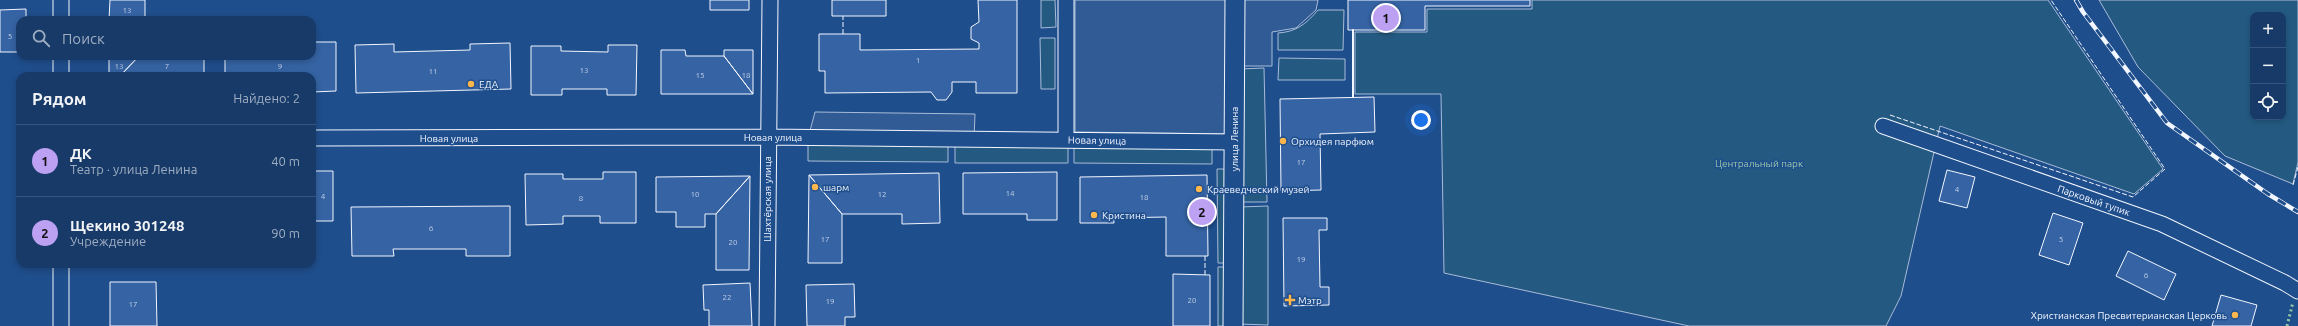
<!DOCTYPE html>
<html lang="ru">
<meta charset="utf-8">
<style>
:root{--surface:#173a69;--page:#244571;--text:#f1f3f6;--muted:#9eadc0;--line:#36547d;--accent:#bca0f2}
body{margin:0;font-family:Ubuntu,sans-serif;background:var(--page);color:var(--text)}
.controls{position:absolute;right:12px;top:12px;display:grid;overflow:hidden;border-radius:8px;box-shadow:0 2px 6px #0003}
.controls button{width:36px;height:36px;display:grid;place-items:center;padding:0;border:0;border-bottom:1px solid var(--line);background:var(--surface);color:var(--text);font:20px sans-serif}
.you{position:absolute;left:1421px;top:120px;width:14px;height:14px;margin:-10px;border:3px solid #fff;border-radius:50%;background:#1a73e8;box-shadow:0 0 0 6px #1a73e833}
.badge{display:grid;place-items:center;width:26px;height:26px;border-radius:50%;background:var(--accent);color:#111;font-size:13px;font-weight:700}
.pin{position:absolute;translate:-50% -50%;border:2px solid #fff;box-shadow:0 1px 4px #0006}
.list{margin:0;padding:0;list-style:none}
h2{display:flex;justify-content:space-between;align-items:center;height:52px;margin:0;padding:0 16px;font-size:17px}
h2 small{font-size:13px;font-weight:400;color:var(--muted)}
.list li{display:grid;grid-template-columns:26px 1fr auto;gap:12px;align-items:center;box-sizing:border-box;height:72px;padding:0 16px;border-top:1px solid var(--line)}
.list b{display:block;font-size:15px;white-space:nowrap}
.list p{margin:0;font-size:13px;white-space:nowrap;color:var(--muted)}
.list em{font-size:13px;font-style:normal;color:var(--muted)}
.icon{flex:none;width:22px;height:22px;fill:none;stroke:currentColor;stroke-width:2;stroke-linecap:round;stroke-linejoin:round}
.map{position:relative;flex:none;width:2298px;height:326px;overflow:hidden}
.search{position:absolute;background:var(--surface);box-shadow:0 2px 6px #0003;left:16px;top:16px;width:300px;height:44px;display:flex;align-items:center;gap:10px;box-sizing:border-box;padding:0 14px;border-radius:12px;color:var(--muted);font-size:15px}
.panel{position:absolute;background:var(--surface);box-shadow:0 2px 6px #0003;left:16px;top:72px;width:300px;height:196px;border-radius:12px}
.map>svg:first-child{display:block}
.green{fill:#245a82;stroke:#a8bbd7;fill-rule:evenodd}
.parking{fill:#305b95;stroke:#a8bbd7}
.building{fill:#3563a3;stroke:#f2f6ff}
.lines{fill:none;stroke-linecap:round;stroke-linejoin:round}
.minor-casing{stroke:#f2f6ff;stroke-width:17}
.tertiary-casing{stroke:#f2f6ff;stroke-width:21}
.minor{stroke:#1f4e8c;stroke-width:15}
.tertiary{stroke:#1f4e8c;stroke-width:19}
.rail-casing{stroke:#f2f6ff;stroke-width:4.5}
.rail{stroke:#1f4e8c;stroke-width:3;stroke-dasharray:9;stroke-linecap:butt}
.hedge{stroke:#97c8a6;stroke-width:3;stroke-dasharray:2 3;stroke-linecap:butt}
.fence{stroke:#f2f6ff;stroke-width:1;stroke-dasharray:5 2;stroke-linecap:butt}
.wall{stroke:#f2f6ff;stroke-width:2}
.poi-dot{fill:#ffb74d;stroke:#1f4e8c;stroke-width:1.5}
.labels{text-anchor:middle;stroke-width:3;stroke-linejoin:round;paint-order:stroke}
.number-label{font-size:8px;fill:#c3d1e8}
.poi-label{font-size:10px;fill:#f2f6ff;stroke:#1f4e8c;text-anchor:start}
.street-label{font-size:10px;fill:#f2f6ff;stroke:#1f4e8c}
.park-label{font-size:10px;fill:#97c8a6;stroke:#1f4e8c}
</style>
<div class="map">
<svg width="2298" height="326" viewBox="0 0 2298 326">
<rect width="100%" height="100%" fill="#1f4e8c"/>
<path class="green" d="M1041,0H1055L1056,27L1041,28Z
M1532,0H2048L2163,169L2134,194L1940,126L1901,296L1886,326H1689L1444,273L1441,94H1355V32H1427V9H1532Z
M2099,0H2298V162L2293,184L2225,156L2138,67ZM2253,15H2283V117H2253Z
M1318,10H1344L1343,50H1278V33C1296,32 1306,24 1318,10Z
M1040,38H1055V89H1041Z
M1279,58L1345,59V80H1278Z
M1264,68L1267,202H1239V69Z
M808,142L948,144V162L808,161Z
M955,143L1068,144V163H955Z
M1074,144H1212V164L1074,163Z
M1217,169H1231V263H1218Z
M1268,206V325L1238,324L1239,207Z
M1218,267H1230L1226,326H1218Z"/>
<path class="parking" d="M1075,0H1318L1316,10L1296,28L1272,32V66H1236V134L1075,132Z
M815,112L975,114L974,139L808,138Z"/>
<path class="building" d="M110,0H145V20H109Z
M710,0H749V10H710Z
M832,0H886V16H832Z
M978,0H1017V93H976V82H952V92L946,100H937L931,92L825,93V71H819V34H860V50L979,49V43L971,39V27L979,22Z
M1348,0H1530V6H1425V30H1348Z
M26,9V20H20V52H0V10Z
M312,42H336V91L312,92V76H225V56H312Z
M510,43L511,89L356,93L355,45L394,44V52L470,50V44Z
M608,45H637L636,95H607V89H562V95H531V46H561V51L608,52Z
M661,50H685L686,56H724L753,94H661Z
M724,50H753V94L724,56Z
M109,56H139L120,76H109Z
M139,56H204V76H120Z
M1374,97L1375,132L1320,134L1321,190L1281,191L1280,99Z
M1947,170L1975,177L1967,208L1939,201Z
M312,171H333V221H312Z
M603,172H636V223H600V216H563V224L526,225L525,174H563V179H603Z
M1057,172V220H1027V214H963V173Z
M939,173L940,223L902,224V214H842L809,175Z
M809,175L842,214V263H808Z
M1207,175L1208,256H1166V217L1114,218V223H1080V177Z
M750,176L716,214H705V227H676V212H656V177Z
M750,176L749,270H716V214Z
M510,206V256H466V249H393L394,256H352L351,207Z
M2053,213L2083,223L2069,265L2039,255Z
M1283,218H1327V230H1319L1320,287H1329V305L1284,306Z
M2128,251L2176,274L2164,300L2116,276Z
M110,264H148V265L110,266Z
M1173,274L1210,275V326H1173Z
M110,282H156L157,326H110Z
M750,283L752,326H709V310H704L703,285Z
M854,284L855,317H845V326H807L806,285Z
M2221,295L2257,305L2251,326H2212Z"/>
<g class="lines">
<defs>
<path id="minor" d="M61,0V20
M61,76V56
M1883,126L2162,224L2285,283L2298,291
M312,138L767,137L1234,142
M1066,140V0
M61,264V326
M767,326L770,0"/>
<path id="tertiary" d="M1233,326L1235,0"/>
</defs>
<use href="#minor" class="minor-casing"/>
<use href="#tertiary" class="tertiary-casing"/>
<use href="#minor" class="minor"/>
<use href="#tertiary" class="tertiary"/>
<defs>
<path id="rail" d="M2076,0L2083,12L2167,123L2268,194L2298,212"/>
</defs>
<use href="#rail" class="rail-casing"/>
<use href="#rail" class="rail"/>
<path class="hedge" d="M2287,326L2293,302"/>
<path class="fence" d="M843,34V16
M1890,115L2133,197L2165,169L2051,0
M2293,185L2298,167
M1205,256V275"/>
<path class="wall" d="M1353,97V30"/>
</g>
<g class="poi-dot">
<circle cx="471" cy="84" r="4"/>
<circle cx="1283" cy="141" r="4"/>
<circle cx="815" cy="187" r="4"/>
<circle cx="1199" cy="189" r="4"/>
<circle cx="1094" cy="215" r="4"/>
<path d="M1288 294h4v4h4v4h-4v4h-4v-4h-4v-4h4z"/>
<circle cx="2235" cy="315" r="4"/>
</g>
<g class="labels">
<g class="number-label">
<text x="127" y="13">13</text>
<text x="10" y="39">5</text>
<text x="918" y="63">1</text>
<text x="119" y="69">13</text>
<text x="167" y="69">7</text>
<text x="280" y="69">9</text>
<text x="584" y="73">13</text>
<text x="433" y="74">11</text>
<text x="700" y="78">15</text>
<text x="746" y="78">18</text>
<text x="1301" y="165">17</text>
<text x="1957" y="192">4</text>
<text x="1010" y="196">14</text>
<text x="695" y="197">10</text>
<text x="882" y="197">12</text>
<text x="323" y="199">4</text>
<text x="1144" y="200">18</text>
<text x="581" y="201">8</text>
<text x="431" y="231">6</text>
<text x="825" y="242">17</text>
<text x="2061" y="242">5</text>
<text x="733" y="245">20</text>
<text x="1301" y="262">19</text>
<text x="2146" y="278">6</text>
<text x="727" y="300">22</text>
<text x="1192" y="303">20</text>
<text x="830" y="304">19</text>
<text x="133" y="307">17</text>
</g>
<g class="poi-label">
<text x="479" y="88">ЕДА</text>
<text x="1291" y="145">Орхидея парфюм</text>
<text x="823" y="191">шарм</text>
<text x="1207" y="193">Краеведческий музей</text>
<text x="1102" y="219">Кристина</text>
<text x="1298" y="304">Мэтр</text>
<text x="2227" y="319" text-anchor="end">Христианская Пресвитерианская Церковь</text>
</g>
<g class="street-label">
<text x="773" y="141">Новая улица</text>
<text x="449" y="142">Новая улица</text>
<text transform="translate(1234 139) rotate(-90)" y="4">улица Ленина</text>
<text transform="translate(1097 140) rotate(1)" y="4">Новая улица</text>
<text transform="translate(767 199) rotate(-90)" y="4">Шахтёрская улица</text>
<text transform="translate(2094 200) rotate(19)" y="4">Парковый тупик</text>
</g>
<g class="park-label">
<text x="1759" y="167">Центральный парк</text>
</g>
</g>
</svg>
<div class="controls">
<button>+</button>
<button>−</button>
<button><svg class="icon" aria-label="locate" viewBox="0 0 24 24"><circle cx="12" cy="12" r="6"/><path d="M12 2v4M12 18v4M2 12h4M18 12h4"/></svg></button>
</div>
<div class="you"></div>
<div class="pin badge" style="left:1386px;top:18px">1</div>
<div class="pin badge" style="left:1202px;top:212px">2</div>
<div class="search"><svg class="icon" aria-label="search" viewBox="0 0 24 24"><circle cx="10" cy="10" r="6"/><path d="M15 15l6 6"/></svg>Поиск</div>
<section class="panel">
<h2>Рядом<small>Найдено: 2</small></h2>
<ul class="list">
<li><span class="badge">1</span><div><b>ДК</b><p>Театр · улица Ленина</p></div><em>40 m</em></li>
<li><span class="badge">2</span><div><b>Щекино 301248</b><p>Учреждение</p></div><em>90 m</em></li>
</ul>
</section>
</div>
